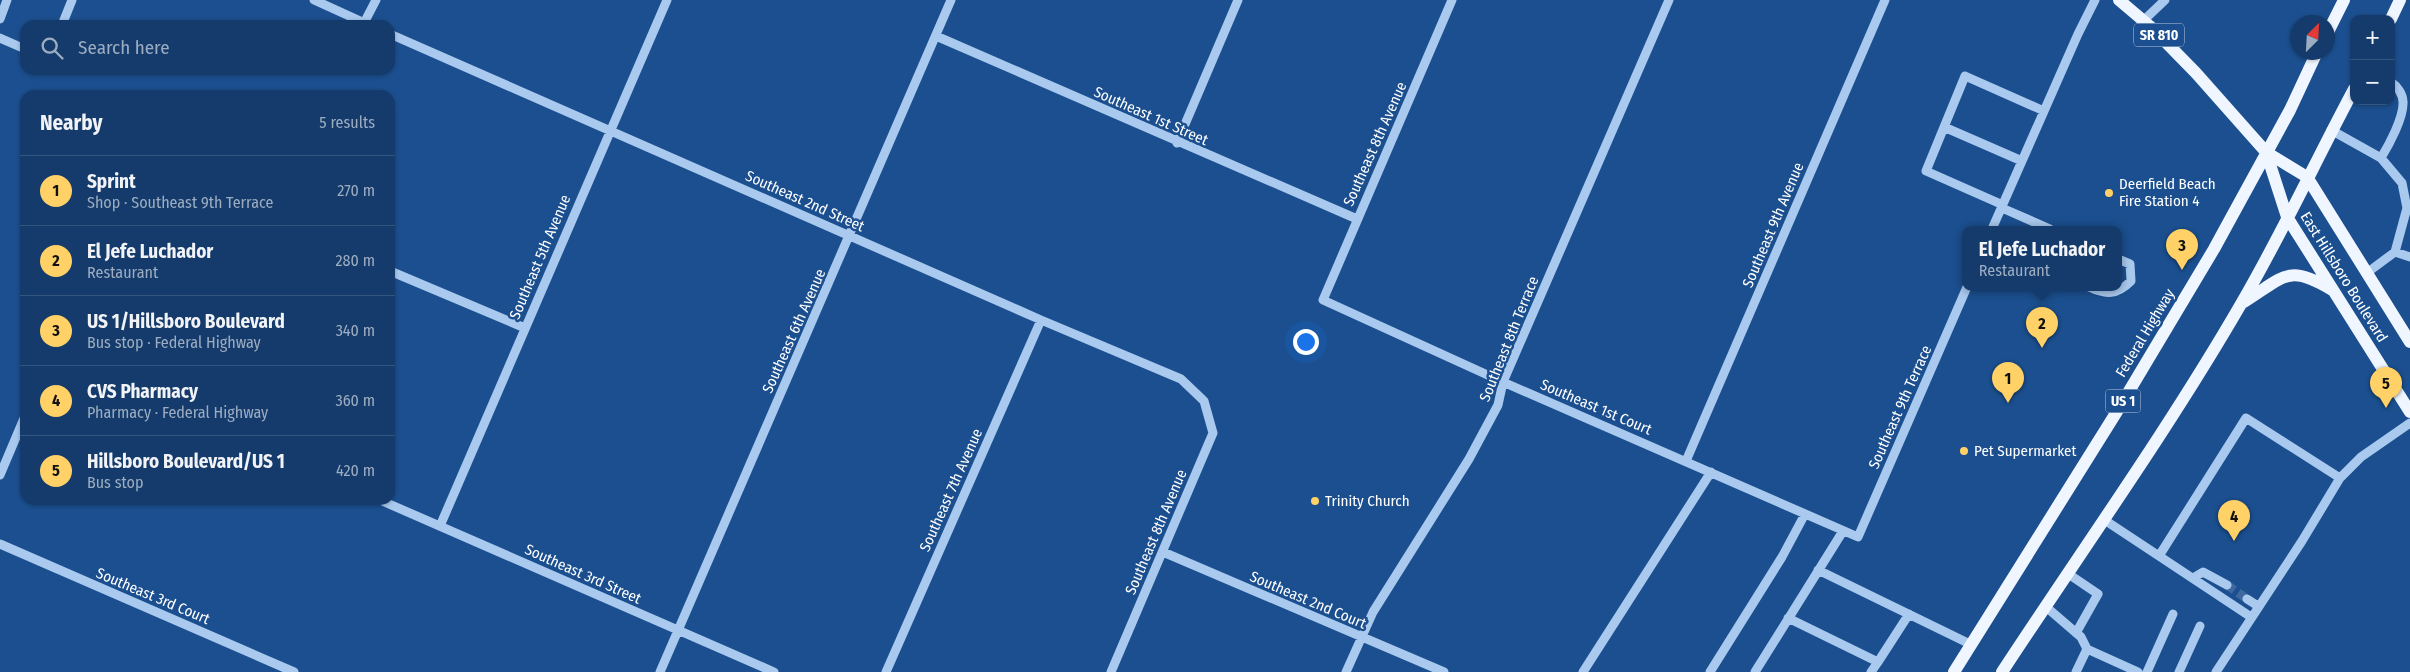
<!DOCTYPE html>
<meta charset="utf-8">
<style>
:root{--surface:#143b6b;--page:#1d4271;--text:#f1f3f6;--muted:#9dadc1;--line:#33557e;--accent:#ffd166}
body{margin:0;font-family:"Fira Sans Condensed",sans-serif;background:var(--page);color:var(--text)}
.controls{position:absolute;right:15px;top:15px;display:grid;overflow:hidden;border-radius:10px;box-shadow:0 1px 4px #0004}
.controls button{width:45px;height:45px;display:grid;place-items:center;padding:0;border:0;border-bottom:1px solid var(--line);background:var(--surface);color:var(--text);font:25px sans-serif}
.compass{position:absolute;left:2290px;top:15px;width:45px;height:45px;border-radius:50%;background:var(--surface);box-shadow:0 1px 4px #0004;rotate:24deg}
.you{position:absolute;left:1305px;top:341px;width:18px;height:18px;margin:-12px;border:4px solid #fff;border-radius:50%;background:#1a73e8;box-shadow:0 0 0 8px #1a73e833}
.badge{display:grid;place-items:center;width:32px;height:32px;border-radius:50%;background:var(--accent);color:#111;font-size:16px;font-weight:700}
.pin{position:absolute;translate:-50% -41px;filter:drop-shadow(0 1px 2px #0008)}
.pin::after{content:'';position:absolute;top:26px;width:18px;height:15px;background:inherit;clip-path:polygon(0 0,100% 0,50% 100%)}
.popup{position:absolute;left:1962px;top:226px;width:160px;height:65px;box-sizing:border-box;display:grid;place-content:center;border-radius:10px;background:var(--surface);filter:drop-shadow(0 1px 4px #0005);font-size:16px;white-space:nowrap;color:var(--muted)}
.popup b{font-size:19px;color:var(--text)}
.popup::after{content:'';position:absolute;left:50%;top:100%;margin-left:-10px;border:10px solid transparent;border-top-color:var(--surface)}
.list{margin:0;padding:0;list-style:none}
h2{display:flex;justify-content:space-between;align-items:center;height:65px;margin:0;padding:0 20px;font-size:21px}
h2 small{font-size:16px;font-weight:400;color:var(--muted)}
.list li{display:grid;grid-template-columns:32px 1fr auto;gap:15px;align-items:center;box-sizing:border-box;height:70px;padding:0 20px;border-top:1px solid var(--line)}
.list b{display:block;font-size:19px;white-space:nowrap}
.list p{margin:0;font-size:16px;white-space:nowrap;color:var(--muted)}
.list em{font-size:16px;font-style:normal;color:var(--muted)}
.icon{flex:none;width:28px;height:28px;fill:none;stroke:currentColor;stroke-width:2;stroke-linecap:round;stroke-linejoin:round}
.map{position:relative;flex:none;width:2410px;height:672px;overflow:hidden}
.search{position:absolute;background:var(--surface);box-shadow:0 1px 4px #0004;left:20px;top:20px;width:375px;height:55px;display:flex;align-items:center;gap:12px;box-sizing:border-box;padding:0 18px;border-radius:15px;color:var(--muted);font-size:19px}
.panel{position:absolute;background:var(--surface);box-shadow:0 1px 4px #0004;left:20px;top:90px;width:375px;height:415px;border-radius:15px}
.map>svg:first-child{display:block}
.lines{fill:none;stroke-linecap:round;stroke-linejoin:round}
.minor-tunnel{stroke:#3d69a0;stroke-width:9;stroke-dasharray:9 4.5;stroke-linecap:butt}
.minor{stroke:#a9c9ee;stroke-width:9}
.major{stroke:#f0f6ff;stroke-width:12}
.poi-dot{fill:#ffd166;stroke:#1b4f8f;stroke-width:2}
.labels{text-anchor:middle;stroke-width:5;stroke-linejoin:round;paint-order:stroke}
.shield{fill:#1b4f8f;stroke:#bbcadd;stroke-width:1}
.shield-label{font-size:14px;font-weight:bold;fill:#fff}
.street-label{font-size:15px;fill:#fff;stroke:#1b4f8f}
.poi-label{font-size:15px;fill:#fff;stroke:#1b4f8f;text-anchor:start}
</style>
<div class="map">
<svg width="2410" height="672" viewBox="0 0 2410 672">
<rect width="100%" height="100%" fill="#1b4f8f"/>
<g class="lines">
<path class="minor-tunnel" d="M2227,585L2247,599"/>
<path class="minor" d="M314,0L369,25
M1452,0L1323,300L1503,382L1858,537L1967,287
M0,19L7,0
M2143,21L2165,0
M364,23L376,0
M62,25L72,0
M390,34L1041,320L1181,379L1204,401L1213,433L1111,672
M936,36L1357,219
M0,38L25,49
M1944,127L2022,161
M2331,130L2381,158L2402,183L2407,208L2395,252L2368,272
M1177,143L1238,0
M2381,158C2389,145 2404,117 2403,102C2403,94 2397,86 2391,82
M2003,205L1926,171L1965,76L2044,111
M2002,208L2050,229
M1992,229L2078,34L2095,0
M2395,252L2410,257
M390,271L525,328
M2089,287C2106,295 2117,295 2131,281L2130,264L2118,259
M1686,461L1885,0
M0,475L25,416
M380,500L774,672
M2103,519L2159,556L2246,418L2340,478
M440,526L667,0
M0,544L294,672
M1163,552L1444,672
M2159,556L2251,617
M1818,570L1970,644
M2067,573L2098,594L2076,633
M2193,578L2203,572L2227,585
M2247,599L2258,606
M2045,606L2081,637L2087,649L2076,672
M1788,618L1878,662L1909,614
M2087,649L2138,672
M660,672L951,0
M886,672L1041,320
M1346,672L1373,612L1469,459L1498,405L1503,382L1669,0
M1583,672L1711,472
M1710,672L1782,557L1805,514
M1755,672L1843,531
M1871,672L1878,662
M2147,672L2173,614
M2179,672L2200,626
M2216,672L2302,541L2340,478L2361,457L2410,423"/>
<path class="major" d="M2119,0L2152,28L2196,73L2266,152L2307,177L2410,342
M2391,19L2400,0
M2328,32L2344,0
M2266,152L2287,217L2410,412
M2244,302C2284,277 2288,263 2332,290
M1954,672L2116,413L2214,249L2290,110L2317,52
M2002,672C2082,550 2168,430 2241,304C2282,234 2316,160 2354,89"/>
</g>
<g class="poi-dot">
<circle cx="2109" cy="193" r="5"/>
<circle cx="1964" cy="451" r="5"/>
<circle cx="1315" cy="501" r="5"/>
</g>
<g class="labels">
<g class="shield">
<rect x="2134" y="23.5" width="50" height="23" rx="4"/>
<rect x="2105.5" y="389.5" width="35" height="23" rx="4"/>
</g>
<g class="shield-label">
<text x="2159" y="40">SR 810</text>
<text x="2123" y="406">US 1</text>
</g>
<g class="street-label">
<text transform="translate(1151 116) rotate(24)" y="5">Southeast 1st Street</text>
<text transform="translate(1375 144) rotate(-66)" y="5">Southeast 8th Avenue</text>
<text transform="translate(805 201) rotate(24)" y="5">Southeast 2nd Street</text>
<text transform="translate(1773 225) rotate(-67)" y="5">Southeast 9th Avenue</text>
<text transform="translate(540 257) rotate(-67)" y="5">Southeast 5th Avenue</text>
<text transform="translate(2344 277) rotate(58)" y="5">East Hillsboro Boulevard</text>
<text transform="translate(794 331) rotate(-66)" y="5">Southeast 6th Avenue</text>
<text transform="translate(2145 333) rotate(-59)" y="5">Federal Highway</text>
<text transform="translate(1509 339) rotate(-68)" y="5">Southeast 8th Terrace</text>
<text transform="translate(1596 407) rotate(23)" y="5">Southeast 1st Court</text>
<text transform="translate(1900 407) rotate(-66)" y="5">Southeast 9th Terrace</text>
<text transform="translate(951 490) rotate(-66)" y="5">Southeast 7th Avenue</text>
<text transform="translate(1156 532) rotate(-67)" y="5">Southeast 8th Avenue</text>
<text transform="translate(583 574) rotate(24)" y="5">Southeast 3rd Street</text>
<text transform="translate(153 596) rotate(23)" y="5">Southeast 3rd Court</text>
<text transform="translate(1308 600) rotate(23)" y="5">Southeast 2nd Court</text>
</g>
<g class="poi-label">
<text x="2119" y="189">Deerfield Beach<tspan x="2119" dy="17">Fire Station 4</tspan></text>
<text x="1974" y="456">Pet Supermarket</text>
<text x="1325" y="506">Trinity Church</text>
</g>
</g>
</svg>
<div class="controls">
<button>+</button>
<button>−</button>
</div>
<svg class="compass" viewBox="-18 -18 36 36"><path d="M0-13l5 13h-10z" fill="#e53935"/><path d="M0 13l5-13h-10z" fill="#9dadc1"/></svg>
<div class="you"></div>
<div class="pin badge" style="left:2008px;top:403px">1</div>
<div class="pin badge" style="left:2042px;top:348px">2</div>
<div class="popup"><b>El Jefe Luchador</b>Restaurant</div>
<div class="pin badge" style="left:2182px;top:270px">3</div>
<div class="pin badge" style="left:2234px;top:541px">4</div>
<div class="pin badge" style="left:2386px;top:408px">5</div>
<div class="search"><svg class="icon" aria-label="search" viewBox="0 0 24 24"><circle cx="10" cy="10" r="6"/><path d="M15 15l6 6"/></svg>Search here</div>
<section class="panel">
<h2>Nearby<small>5 results</small></h2>
<ul class="list">
<li><span class="badge">1</span><div><b>Sprint</b><p>Shop · Southeast 9th Terrace</p></div><em>270 m</em></li>
<li><span class="badge">2</span><div><b>El Jefe Luchador</b><p>Restaurant</p></div><em>280 m</em></li>
<li><span class="badge">3</span><div><b>US 1/Hillsboro Boulevard</b><p>Bus stop · Federal Highway</p></div><em>340 m</em></li>
<li><span class="badge">4</span><div><b>CVS Pharmacy</b><p>Pharmacy · Federal Highway</p></div><em>360 m</em></li>
<li><span class="badge">5</span><div><b>Hillsboro Boulevard/US 1</b><p>Bus stop</p></div><em>420 m</em></li>
</ul>
</section>
</div>
